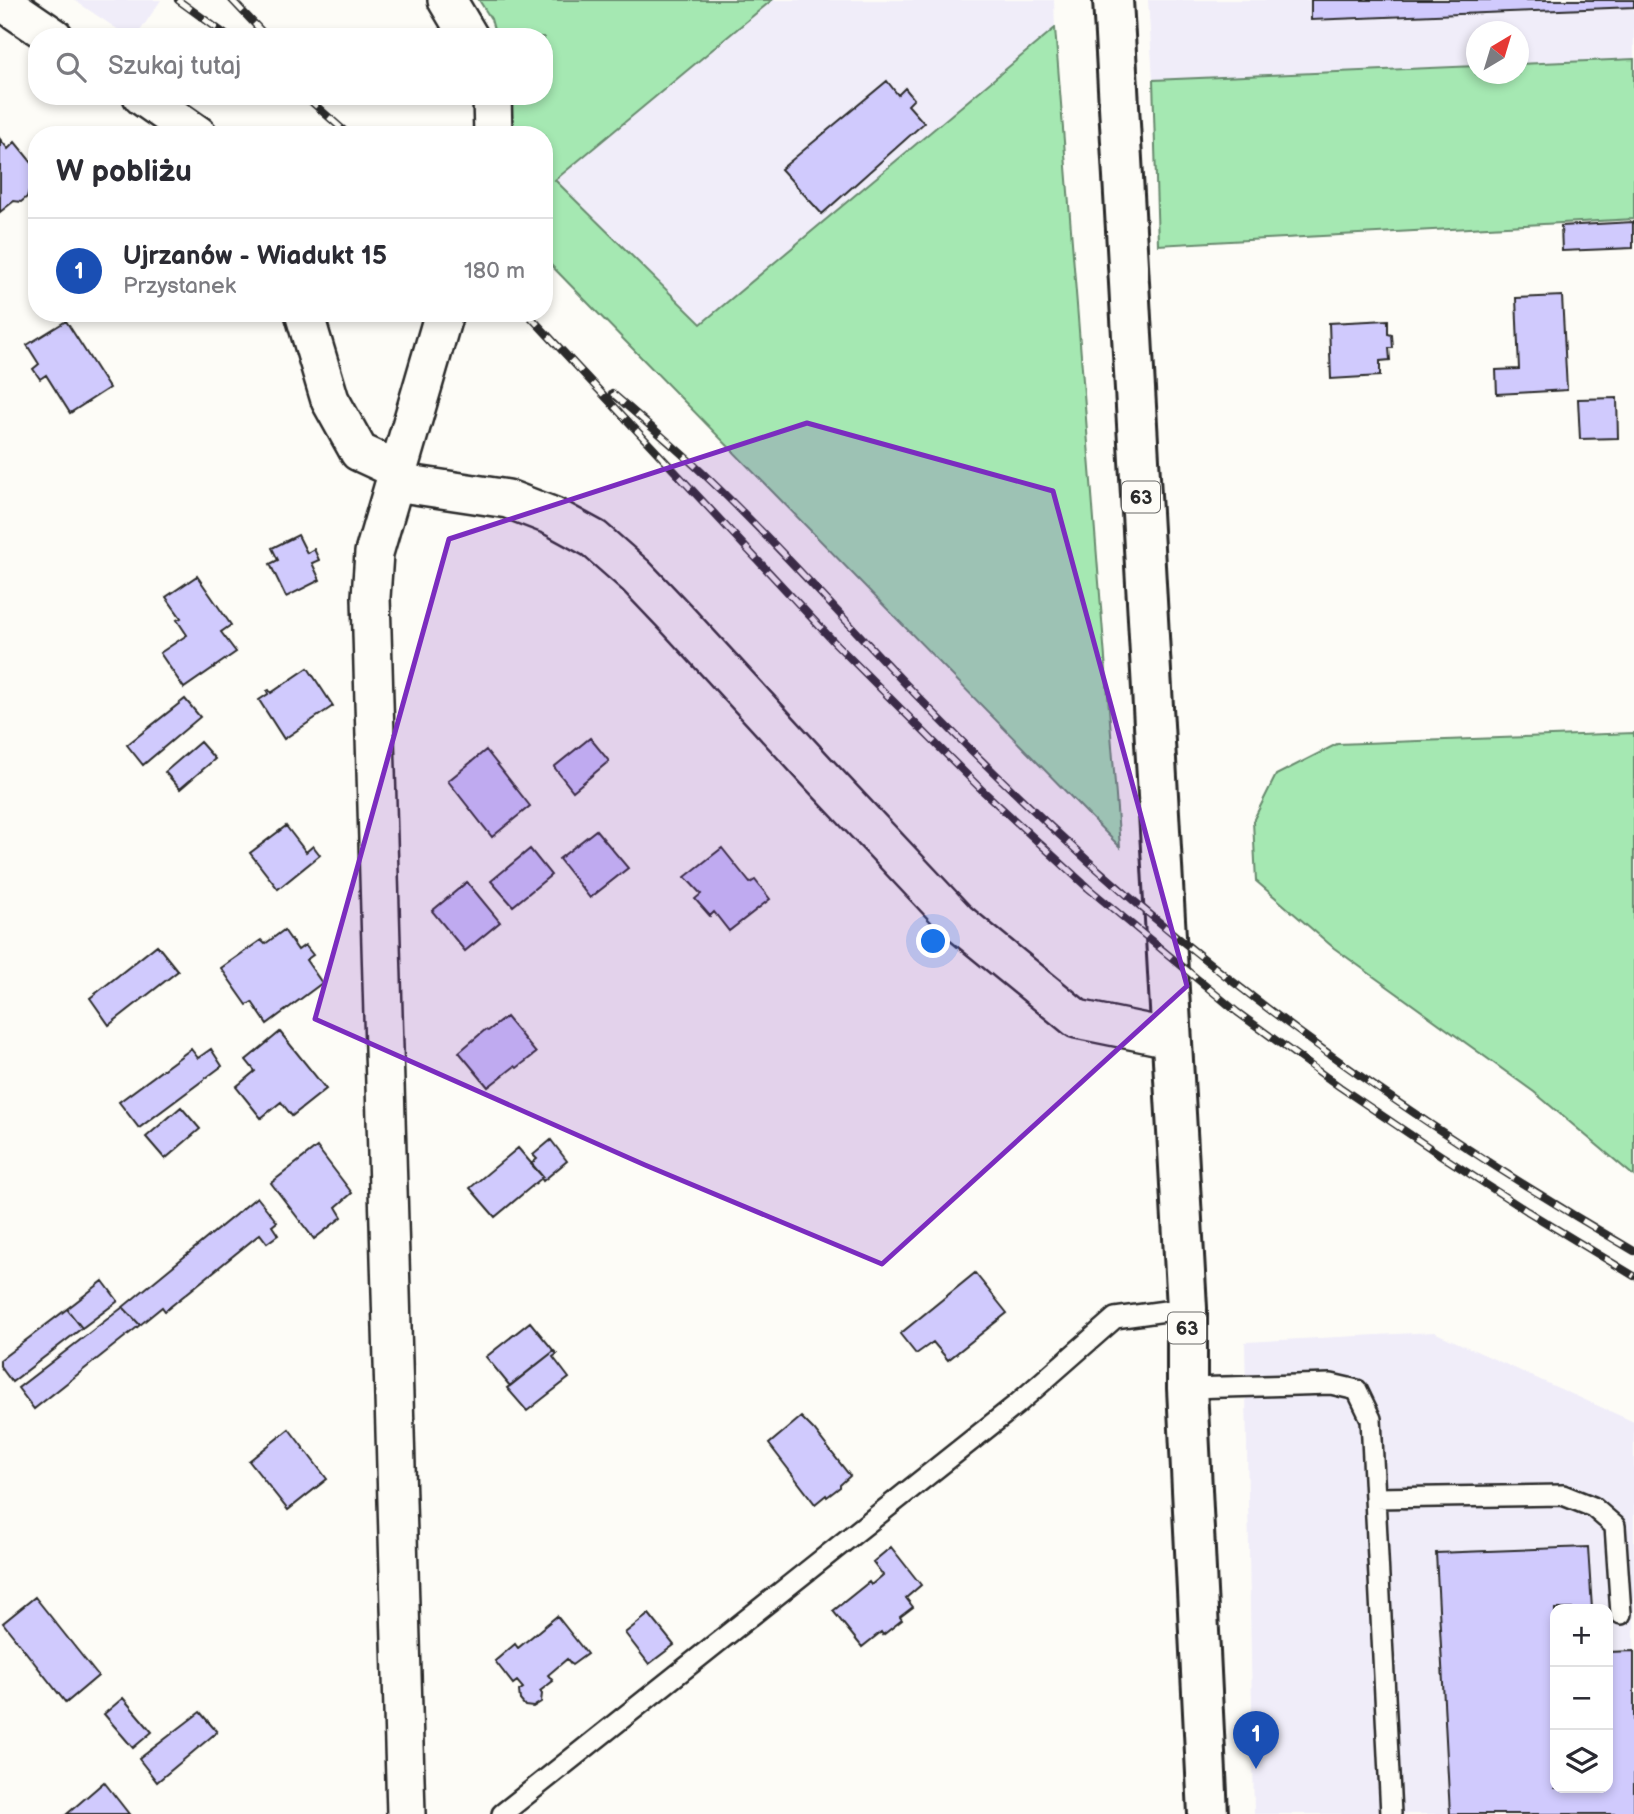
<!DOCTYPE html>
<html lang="pl">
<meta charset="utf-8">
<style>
:root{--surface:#fff;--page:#f7f7f7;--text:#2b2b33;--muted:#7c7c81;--line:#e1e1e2;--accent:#db2777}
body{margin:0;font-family:"Balsamiq Sans",sans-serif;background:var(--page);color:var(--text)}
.controls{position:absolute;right:21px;bottom:21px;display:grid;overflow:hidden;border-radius:14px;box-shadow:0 4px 10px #0003}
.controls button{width:63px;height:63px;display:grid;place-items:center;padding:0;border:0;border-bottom:2px solid var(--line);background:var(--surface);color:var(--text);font:35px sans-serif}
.compass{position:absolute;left:1466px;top:21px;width:63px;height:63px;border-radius:50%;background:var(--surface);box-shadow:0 4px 10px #0003;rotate:38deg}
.you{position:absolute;left:934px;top:942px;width:24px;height:24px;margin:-18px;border:5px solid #fff;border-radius:50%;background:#1a73e8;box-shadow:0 0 0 10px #1a73e833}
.badge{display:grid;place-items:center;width:46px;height:46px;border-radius:50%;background:var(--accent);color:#fff;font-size:23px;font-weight:700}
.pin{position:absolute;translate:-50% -58px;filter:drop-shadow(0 2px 4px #0008)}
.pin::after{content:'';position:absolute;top:37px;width:24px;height:21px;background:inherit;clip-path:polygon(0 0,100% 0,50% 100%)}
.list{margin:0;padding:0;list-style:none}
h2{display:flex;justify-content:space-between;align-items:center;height:91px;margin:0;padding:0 28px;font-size:30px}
h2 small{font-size:23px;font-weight:400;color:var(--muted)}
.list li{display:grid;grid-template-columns:46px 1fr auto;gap:21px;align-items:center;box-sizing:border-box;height:105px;padding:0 28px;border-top:2px solid var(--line)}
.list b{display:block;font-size:26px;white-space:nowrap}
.list p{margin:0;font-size:23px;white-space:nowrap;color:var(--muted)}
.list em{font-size:23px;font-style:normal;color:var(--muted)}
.icon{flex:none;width:38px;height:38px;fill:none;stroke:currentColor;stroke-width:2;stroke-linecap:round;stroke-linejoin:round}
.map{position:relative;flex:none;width:1634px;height:1814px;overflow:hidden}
.search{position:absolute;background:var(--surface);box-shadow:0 4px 10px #0003;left:28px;top:28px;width:525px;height:77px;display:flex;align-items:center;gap:18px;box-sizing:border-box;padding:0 24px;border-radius:28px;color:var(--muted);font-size:26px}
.panel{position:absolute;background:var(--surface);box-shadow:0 4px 10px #0003;left:28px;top:126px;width:525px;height:196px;border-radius:28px}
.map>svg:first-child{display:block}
.built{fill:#f0edf9;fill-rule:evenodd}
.green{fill:#a5e8b2;stroke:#688a6e;stroke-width:2}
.building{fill:#d0cafd;stroke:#2b2b2b;stroke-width:2}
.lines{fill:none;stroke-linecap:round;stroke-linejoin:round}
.service-casing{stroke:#2b2b2b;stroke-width:24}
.minor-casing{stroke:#2b2b2b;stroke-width:42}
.primary-casing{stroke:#2b2b2b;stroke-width:44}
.service{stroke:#fdfcf7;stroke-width:19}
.minor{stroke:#fdfcf7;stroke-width:37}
.primary{stroke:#fdfcf7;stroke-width:38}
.rail-casing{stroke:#2b2b2b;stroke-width:8}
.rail{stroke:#fdfcf7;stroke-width:5;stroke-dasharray:16;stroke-linecap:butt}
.marked{fill:#7b2cbf;fill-opacity:0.2;stroke:#7b2cbf;stroke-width:5;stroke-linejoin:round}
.labels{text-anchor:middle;stroke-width:6;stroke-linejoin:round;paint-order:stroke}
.shield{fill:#fdfcf7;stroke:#6a6a68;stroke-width:2}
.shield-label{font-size:19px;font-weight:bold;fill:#2b2b2b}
</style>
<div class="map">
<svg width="1634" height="1814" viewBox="0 0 1634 1814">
<rect width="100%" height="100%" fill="#fdfcf7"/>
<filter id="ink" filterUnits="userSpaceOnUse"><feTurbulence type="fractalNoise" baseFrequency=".0143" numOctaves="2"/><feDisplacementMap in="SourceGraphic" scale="14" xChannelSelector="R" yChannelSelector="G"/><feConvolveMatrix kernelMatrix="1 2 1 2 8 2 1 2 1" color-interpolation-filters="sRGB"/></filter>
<g filter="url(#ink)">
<path class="built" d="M74,0H161L136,37H129Z
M772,0H1054L1055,28L701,325L554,180Z
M1148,0H1634V59L1519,64L1518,32H1476V66L1153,80Z
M1434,1332L1634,1422V1814H1254L1245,1342ZM1555,1609H1608V1788H1555Z"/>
<path class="green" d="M479,0H772L555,180L701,324L1055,28L1120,847L544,258V135H508L512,96H544V37H496L491,19Z
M1634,59V219L1158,245L1153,80L1476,66V74H1518L1519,64Z
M1634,733V1176L1534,1092L1334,948L1256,881L1253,821L1276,775L1337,744Z"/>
<path class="building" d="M1311,0H1634V7L1311,20Z
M887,81L898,95L905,88L914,99L908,105L924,123L822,214L781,169Z
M0,139L8,149L15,142L37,169V183L29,190L27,197L21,202L14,201L0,212Z
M1633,222V248L1562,251L1561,226Z
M1562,296L1567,390L1497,394L1496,370L1519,369L1516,298Z
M1388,320V334L1392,335L1393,348H1389L1390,360L1380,361V376L1331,379L1329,323Z
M66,321L109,388L70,413L46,375L40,379L33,369L39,364L27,345Z
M1617,398L1618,438L1580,439L1578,399Z
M298,535L307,553L314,549L319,560L312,563L320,580L286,597L270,564L278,560L272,548Z
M197,576L231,625L221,632L236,652L184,688L160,653L187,635L177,620L181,618L166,597Z
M308,668L333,706L284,739L259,700L268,694L267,691L269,690L271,693Z
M185,699L200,717L143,765L127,745Z
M590,738L609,761L573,791L554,767Z
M200,742L215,759L180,789L165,772Z
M486,750L530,806L492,837L448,781Z
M286,826L306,852L313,846L320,855L278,889L250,853Z
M596,830L628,868L590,898L559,859Z
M722,848L750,883L755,880L770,899L729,931L714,912L710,916L695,899L701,894L685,877Z
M530,849L551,875L513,906L491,881Z
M467,882L500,922L465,951L432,911Z
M284,930L298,950L305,945L313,955L306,960L322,983L267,1024L252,1002L247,1005L221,968L261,940L265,944Z
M157,945L178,971L109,1025L90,998Z
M506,1017L536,1053L517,1068L515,1066L488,1087L459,1052L485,1030L488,1031Z
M280,1032L326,1089L292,1116L281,1102L261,1118L236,1087L255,1071L246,1060Z
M191,1049L198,1058L211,1049L222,1066L139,1128L119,1102Z
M181,1107L200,1129L165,1159L146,1137Z
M551,1140L567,1161L543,1181L541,1178L543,1177L531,1164L537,1159L533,1155Z
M317,1147L352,1193L336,1207L342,1217L314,1239L271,1183Z
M518,1148L543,1177L495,1217L470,1188Z
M257,1197L277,1222L272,1226L278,1235L267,1243L260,1234L165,1311L162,1307L140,1325L123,1307Z
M975,1273L1007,1313L948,1360L933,1342L916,1354L900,1334Z
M103,1281L118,1301L82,1328L67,1309Z
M123,1307L140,1325L34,1409L18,1388Z
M67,1309L82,1328L12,1382L0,1366V1360Z
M530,1322L554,1351L510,1386L486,1357Z
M554,1351L557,1354L553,1357L569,1378L527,1411L507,1388Z
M801,1417L814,1430L850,1476L840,1485V1487L827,1497L826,1495L815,1504L769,1444Z
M289,1429L327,1479L288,1510L249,1461Z
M891,1547L921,1585L906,1598L913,1607L900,1617L902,1620L883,1635L881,1632L862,1647L833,1611L869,1582L871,1585L883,1575L873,1562Z
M1588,1547L1592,1609H1555V1788H1608V1652L1634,1651V1814H1450L1436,1553Z
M35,1597L98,1676L66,1703L3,1623Z
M649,1614L674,1645L649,1664L625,1633Z
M557,1616L587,1654L572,1665L567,1659L548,1675L553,1681L540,1691L542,1694L541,1702L533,1707L525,1706L520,1700L519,1691L523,1688L517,1681L513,1684L495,1661L515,1644L518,1648Z
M123,1698L152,1732L133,1748L104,1714Z
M200,1712L217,1732L157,1782L139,1759Z
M104,1782L129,1814H67Z"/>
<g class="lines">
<defs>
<path id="service" d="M1187,1388L1331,1384L1357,1390L1371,1419L1391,1814
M1375,1498L1563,1495L1593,1507L1615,1526L1621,1614
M502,1814L1016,1405L1115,1318L1187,1308"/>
<path id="minor" d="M0,0L54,37
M447,0L469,37
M142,96L198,135
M492,96L493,135
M304,313L330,400L359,452L398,470
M395,482L508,499L552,516L594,539L636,576L676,618L820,775L957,921L1077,1019L1170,1038
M406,1814L371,597L374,553L444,313"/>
<path id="primary" d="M1113,0L1187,1308V1388L1208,1814"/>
</defs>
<use href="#service" class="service-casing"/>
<use href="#minor" class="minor-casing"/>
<use href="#primary" class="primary-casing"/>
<use href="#service" class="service"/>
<use href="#minor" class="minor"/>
<use href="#primary" class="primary"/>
<defs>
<path id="rail" d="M178,0L229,37
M232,0L267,37
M305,96L349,135
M527,313L835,643L983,791L1088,888L1237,1012L1340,1087L1439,1154L1527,1211L1634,1276
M612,393C646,422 680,451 712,482C785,552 852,629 922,701C975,755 1031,809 1087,860C1255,1010 1440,1138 1634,1251"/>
</defs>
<use href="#rail" class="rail-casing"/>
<use href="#rail" class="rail"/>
</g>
</g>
<path class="marked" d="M807,423L1053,491L1187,986L882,1264L645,1165L315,1019L449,539Z"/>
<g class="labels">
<g class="shield">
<rect x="1122" y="481.5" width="38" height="31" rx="5"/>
<rect x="1168" y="1312.5" width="38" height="31" rx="5"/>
</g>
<g class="shield-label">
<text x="1141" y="504">63</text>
<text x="1187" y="1335">63</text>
</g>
</g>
</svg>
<div class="controls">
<button>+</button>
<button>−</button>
<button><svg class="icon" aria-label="layers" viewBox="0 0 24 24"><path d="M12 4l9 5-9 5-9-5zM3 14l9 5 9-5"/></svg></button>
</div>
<svg class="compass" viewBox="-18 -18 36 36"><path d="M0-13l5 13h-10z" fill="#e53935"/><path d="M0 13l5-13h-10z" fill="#7c7c81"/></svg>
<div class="you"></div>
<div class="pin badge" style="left:1256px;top:1769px;background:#1a4fb4">1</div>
<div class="search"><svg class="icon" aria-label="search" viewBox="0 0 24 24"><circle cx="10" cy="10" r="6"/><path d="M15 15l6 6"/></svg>Szukaj tutaj</div>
<section class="panel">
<h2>W pobliżu<small></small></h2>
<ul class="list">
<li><span class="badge" style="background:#1a4fb4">1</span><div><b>Ujrzanów - Wiadukt 15</b><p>Przystanek</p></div><em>180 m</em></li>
</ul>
</section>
</div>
